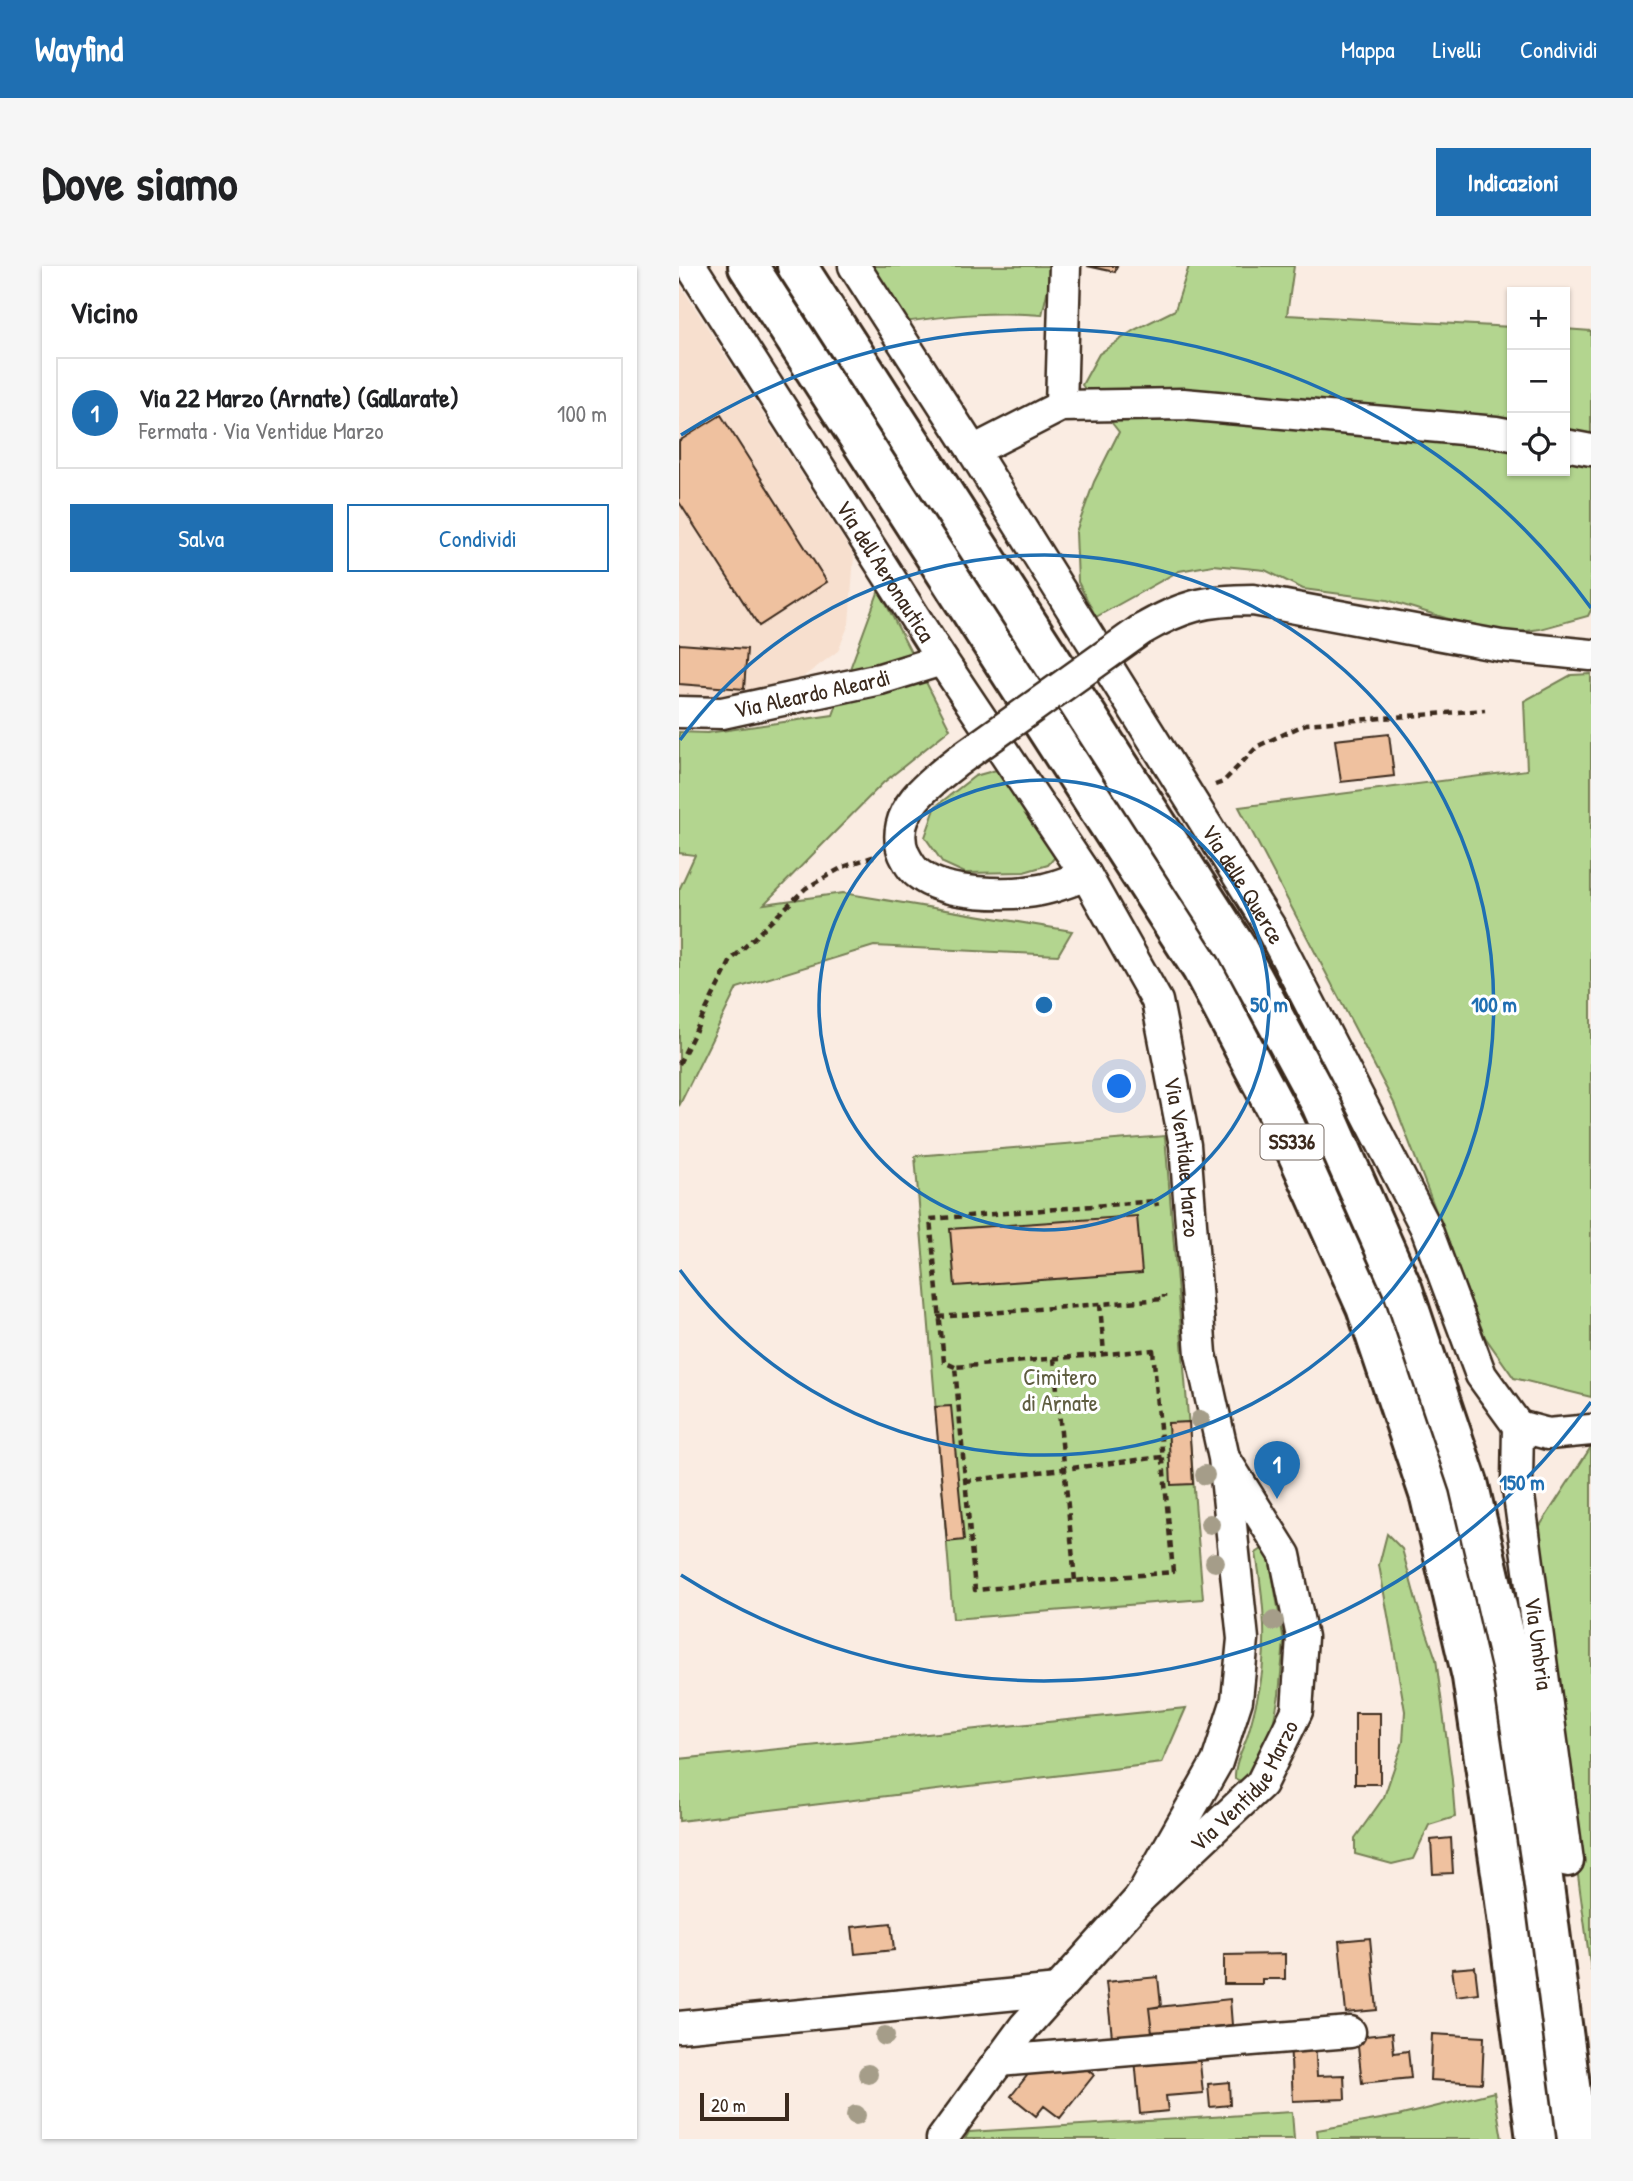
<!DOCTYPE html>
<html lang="it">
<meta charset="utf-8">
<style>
:root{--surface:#fff;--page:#f6f6f6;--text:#202124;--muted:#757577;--line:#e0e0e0;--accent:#1f6fb2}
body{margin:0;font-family:"Patrick Hand",sans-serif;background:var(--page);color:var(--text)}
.controls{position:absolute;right:21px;top:21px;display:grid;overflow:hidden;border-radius:0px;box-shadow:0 2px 5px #0004}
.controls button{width:63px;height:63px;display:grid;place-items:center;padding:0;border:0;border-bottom:2px solid var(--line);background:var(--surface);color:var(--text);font:35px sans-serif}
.scale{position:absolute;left:21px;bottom:18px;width:89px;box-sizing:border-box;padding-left:7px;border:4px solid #3b2a1e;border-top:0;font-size:19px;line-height:24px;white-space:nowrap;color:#3b2a1e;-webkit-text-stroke:5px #fff;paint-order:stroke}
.you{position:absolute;left:441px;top:821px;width:24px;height:24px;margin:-18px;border:5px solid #fff;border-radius:50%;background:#1a73e8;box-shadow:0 0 0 10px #1a73e833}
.badge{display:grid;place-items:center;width:46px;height:46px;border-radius:50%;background:var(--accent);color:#fff;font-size:23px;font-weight:700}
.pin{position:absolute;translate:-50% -58px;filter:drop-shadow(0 2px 4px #0008)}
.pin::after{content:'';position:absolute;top:37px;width:24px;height:21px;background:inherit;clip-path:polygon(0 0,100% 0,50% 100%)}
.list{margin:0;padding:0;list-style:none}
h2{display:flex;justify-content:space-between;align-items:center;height:91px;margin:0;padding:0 28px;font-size:30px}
h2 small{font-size:23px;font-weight:400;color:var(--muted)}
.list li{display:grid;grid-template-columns:46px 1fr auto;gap:21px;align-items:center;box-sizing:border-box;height:112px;margin:0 14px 14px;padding:0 14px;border:2px solid var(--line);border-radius:0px}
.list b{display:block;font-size:26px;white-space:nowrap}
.list p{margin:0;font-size:23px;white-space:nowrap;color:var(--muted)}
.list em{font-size:23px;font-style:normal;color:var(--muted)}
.actions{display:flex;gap:14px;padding:21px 28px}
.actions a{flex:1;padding:16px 0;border:2px solid var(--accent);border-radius:0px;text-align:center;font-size:24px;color:var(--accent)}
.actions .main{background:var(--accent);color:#fff}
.icon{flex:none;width:38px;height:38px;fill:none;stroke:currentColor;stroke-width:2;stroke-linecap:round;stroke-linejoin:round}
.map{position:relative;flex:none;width:912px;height:1873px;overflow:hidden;border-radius:0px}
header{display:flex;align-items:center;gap:42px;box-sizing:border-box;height:98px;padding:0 35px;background:var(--accent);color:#fff}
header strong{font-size:33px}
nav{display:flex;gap:38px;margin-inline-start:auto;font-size:24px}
.intro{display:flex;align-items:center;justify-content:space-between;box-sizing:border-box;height:168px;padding:0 42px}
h1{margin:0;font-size:49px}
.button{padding:18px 32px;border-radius:0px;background:var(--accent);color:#fff;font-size:24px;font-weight:700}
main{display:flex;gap:42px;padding:0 42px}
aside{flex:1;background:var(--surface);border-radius:0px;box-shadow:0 2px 5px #0004}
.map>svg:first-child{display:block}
.built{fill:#f7dfce}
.green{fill:#b3d58f;stroke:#778056;stroke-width:2}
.building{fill:#efc19f;stroke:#3b2a1e;stroke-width:2}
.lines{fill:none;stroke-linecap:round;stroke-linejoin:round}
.minor-casing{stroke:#3b2a1e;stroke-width:35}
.trunk-casing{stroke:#3b2a1e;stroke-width:44}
.path{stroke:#3b2a1e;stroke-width:4.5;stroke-dasharray:7 5;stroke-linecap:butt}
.minor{stroke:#fff;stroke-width:30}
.trunk{stroke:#fff;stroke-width:38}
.minor-bridge-casing{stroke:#3b2a1e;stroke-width:35;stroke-linecap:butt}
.minor-bridge{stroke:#fff;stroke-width:30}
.tree{fill:#a59d89}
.ring{fill:none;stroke:#1f6fb2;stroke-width:3.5}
.labels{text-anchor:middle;stroke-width:6;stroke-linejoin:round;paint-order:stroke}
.shield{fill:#fff;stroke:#766a62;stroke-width:2}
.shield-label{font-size:21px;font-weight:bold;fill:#3b2a1e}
.street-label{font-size:23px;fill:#3b2a1e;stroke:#fff}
.park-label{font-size:23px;fill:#5f5d40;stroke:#fff}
.centre{fill:#1f6fb2;stroke:#fff;stroke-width:3.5}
.ring-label{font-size:21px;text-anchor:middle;font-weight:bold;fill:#1f6fb2;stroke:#fff;stroke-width:6;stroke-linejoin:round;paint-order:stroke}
</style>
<header>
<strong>Wayfind</strong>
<nav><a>Mappa</a><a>Livelli</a><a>Condividi</a></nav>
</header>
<div class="intro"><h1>Dove siamo</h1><a class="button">Indicazioni</a></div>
<main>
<aside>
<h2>Vicino<small></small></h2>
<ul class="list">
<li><span class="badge">1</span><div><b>Via 22 Marzo (Arnate) (Gallarate)</b><p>Fermata · Via Ventidue Marzo</p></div><em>100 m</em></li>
</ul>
<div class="actions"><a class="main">Salva</a><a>Condividi</a></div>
</aside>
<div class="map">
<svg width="912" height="1873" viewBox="0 0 912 1873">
<rect width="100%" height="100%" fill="#faece2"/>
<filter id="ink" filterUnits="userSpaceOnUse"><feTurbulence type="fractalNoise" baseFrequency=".0143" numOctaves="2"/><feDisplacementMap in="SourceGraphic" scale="14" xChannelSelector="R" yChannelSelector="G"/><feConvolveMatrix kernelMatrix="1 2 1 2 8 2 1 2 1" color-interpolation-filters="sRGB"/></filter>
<g filter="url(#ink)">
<path class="built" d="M0,17L175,290L170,358L159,385L124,411L98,424L46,436L0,434Z"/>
<path class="green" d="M192,0H374L363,49C314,45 274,49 225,56Z
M510,0H615L608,49L833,61V205H886V63L912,65V344L909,350L861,363L827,368L773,354L708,334L624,323L586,304L534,299L500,305L417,351L399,316L397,266L415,216L440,166L403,119L420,88L455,64L496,44Z
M200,324L271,463L204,517L85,638L164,627L393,665L379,689L195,680L58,722L0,840V624L16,589L0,587V466L28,467L154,449Z
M912,408V1131L835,1112L806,1071L715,837L560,541L848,504L845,435L892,409Z
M321,503L377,590L369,599L345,606L286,607L264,597L246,571L257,540L296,510Z
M486,870L524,1333L274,1353L236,890Z
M912,1181V1705L853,1272Z
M708,1268L723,1283L738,1338L757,1393L773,1514L776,1551L750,1559L734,1593L713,1598L676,1588V1572L705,1531L724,1476L726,1445L700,1299Z
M583,1283L589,1285L605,1375L600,1429L592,1469L569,1511L562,1515L556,1513C555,1498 563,1485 568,1471C572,1459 575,1446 578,1434C590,1386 585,1335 577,1287Z
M507,1442L483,1497L0,1555V1493Z
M815,1826L823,1873H639L638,1864L719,1850Z
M613,1846L615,1873H286L290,1866Z"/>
<path class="building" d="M408,0H438L436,6Z
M42,149L148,316L80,360L0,236V175Z
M0,378L68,383L65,423L0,418Z
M710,468L715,510L662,516L656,474Z
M458,950L463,1007L276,1020L271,963Z
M272,1140L285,1274L268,1276L256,1141Z
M510,1156L514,1218L492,1219L489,1157Z
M676,1447H701V1518H676Z
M772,1572L774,1607L754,1608L752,1574Z
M212,1657L215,1684L176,1688L173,1661Z
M691,1672L698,1744L667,1747L660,1675Z
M606,1688V1713H583V1718H545V1689Z
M796,1701L799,1727L777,1730L773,1703Z
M479,1711L482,1740L470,1742L473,1767L433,1771L427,1716Z
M551,1733L553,1759L473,1767L470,1742Z
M713,1767L715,1787L729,1785L732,1812L683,1817L678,1771Z
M753,1768L805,1771L803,1817L751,1814Z
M636,1773L638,1810L665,1809L666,1833L614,1835L611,1774Z
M383,1784L415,1809L381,1852L365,1840L357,1850L332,1830L362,1792Z
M520,1787L524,1827L487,1830L489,1845L461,1848L456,1793Z
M550,1816L551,1839L531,1841L529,1818Z"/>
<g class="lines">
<defs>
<g id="minor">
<path id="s1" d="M12,0L263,394L407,609L478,735L506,879L522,1088L545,1192L564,1373L558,1434L538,1496L461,1632"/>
<path d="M175,0L294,185"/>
<path d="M382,140L386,0"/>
<path id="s2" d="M833,169L817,166L504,138L382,140L294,185L593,664L747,962L802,1109L839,1160"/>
<path d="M886,179L912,184"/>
<path d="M462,364C503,340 527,334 574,334L822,380L912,389"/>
<path id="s3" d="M0,446L43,447L201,413L263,394"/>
<path d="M280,494C265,506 248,518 236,533C223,549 217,569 225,588C229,596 233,604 241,609C266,629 330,630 361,624C377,621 392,615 407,609"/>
<path id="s4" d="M839,1160L838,1215L889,1595"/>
<path d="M839,1160L869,1168L912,1164"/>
<path d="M0,1761L379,1724"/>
<path d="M320,1795L671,1766"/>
<path id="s5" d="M263,1873L345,1761L461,1632L582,1518L618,1445L623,1371L606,1289L549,1198"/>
</g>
<path id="trunk" d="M69,0L523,703L607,862L687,1041L751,1231L793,1411L824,1620L857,1873
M118,0L557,681L642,838L724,1024L790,1220L833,1405L864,1612L898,1873"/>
</defs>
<use href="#minor" class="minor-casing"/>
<use href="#trunk" class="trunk-casing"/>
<path class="path" d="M536,519L544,516L579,480L627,458L806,444
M0,798L52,694L127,622L164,601L196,590
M421,1038L425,1088
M259,1051L485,1033V1029
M474,1084L494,1306L296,1324L276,1101Z
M375,1092L396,1315
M276,1101L265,1096L251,953L477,935L478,940
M286,1215L491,1190"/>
<use href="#minor" class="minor"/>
<use href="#trunk" class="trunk"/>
<defs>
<path id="minor-bridge" d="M280,494L462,364"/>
</defs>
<use href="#minor-bridge" class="minor-bridge-casing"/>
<use href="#minor-bridge" class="minor-bridge"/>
</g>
<g class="tree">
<circle cx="521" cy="1154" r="10"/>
<circle cx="526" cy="1209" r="10"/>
<circle cx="531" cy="1258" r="10"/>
<circle cx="536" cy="1296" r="10"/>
<circle cx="595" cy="1355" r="10"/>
<circle cx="206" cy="1770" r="10"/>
<circle cx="189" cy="1808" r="10"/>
<circle cx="177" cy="1849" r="10"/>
</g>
</g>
<g class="ring">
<circle cx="365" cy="739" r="225"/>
<path d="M1 474A450 450 0 1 1 1 1004"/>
<path d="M912 1136A676 676 0 0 1 2 1309M2 169A676 676 0 0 1 912 342"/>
</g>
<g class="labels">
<rect class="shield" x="581.5" y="858.5" width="63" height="35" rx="5"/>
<g class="shield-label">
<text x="613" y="883">SS336</text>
</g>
<g class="street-label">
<text dy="8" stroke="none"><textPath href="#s1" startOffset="362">Via dell'Aeronautica</textPath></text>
<text dy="8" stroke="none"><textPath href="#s3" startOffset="135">Via Aleardo Aleardi</textPath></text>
<text dy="8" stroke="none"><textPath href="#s2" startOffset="1062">Via delle Querce</textPath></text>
<text dy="8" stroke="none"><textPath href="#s1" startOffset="1029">Via Ventidue Marzo</textPath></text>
<text dy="8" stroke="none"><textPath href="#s4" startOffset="219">Via Umbria</textPath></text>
<text dy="8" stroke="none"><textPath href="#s5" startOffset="467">Via Ventidue Marzo</textPath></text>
</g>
<g class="park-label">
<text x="381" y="1119">Cimitero<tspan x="381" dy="26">di Arnate</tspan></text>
</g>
</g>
<circle cx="365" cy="739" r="10" class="centre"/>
<g class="ring-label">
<text x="590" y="746">50 m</text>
<text x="815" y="746">100 m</text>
<text x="843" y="1224">150 m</text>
</g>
</svg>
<div class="controls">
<button>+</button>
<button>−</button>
<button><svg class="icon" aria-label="locate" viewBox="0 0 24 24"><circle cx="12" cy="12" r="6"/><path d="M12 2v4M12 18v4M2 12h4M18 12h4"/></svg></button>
</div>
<div class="scale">20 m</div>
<div class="you"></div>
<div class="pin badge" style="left:598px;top:1233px">1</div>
</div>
</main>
